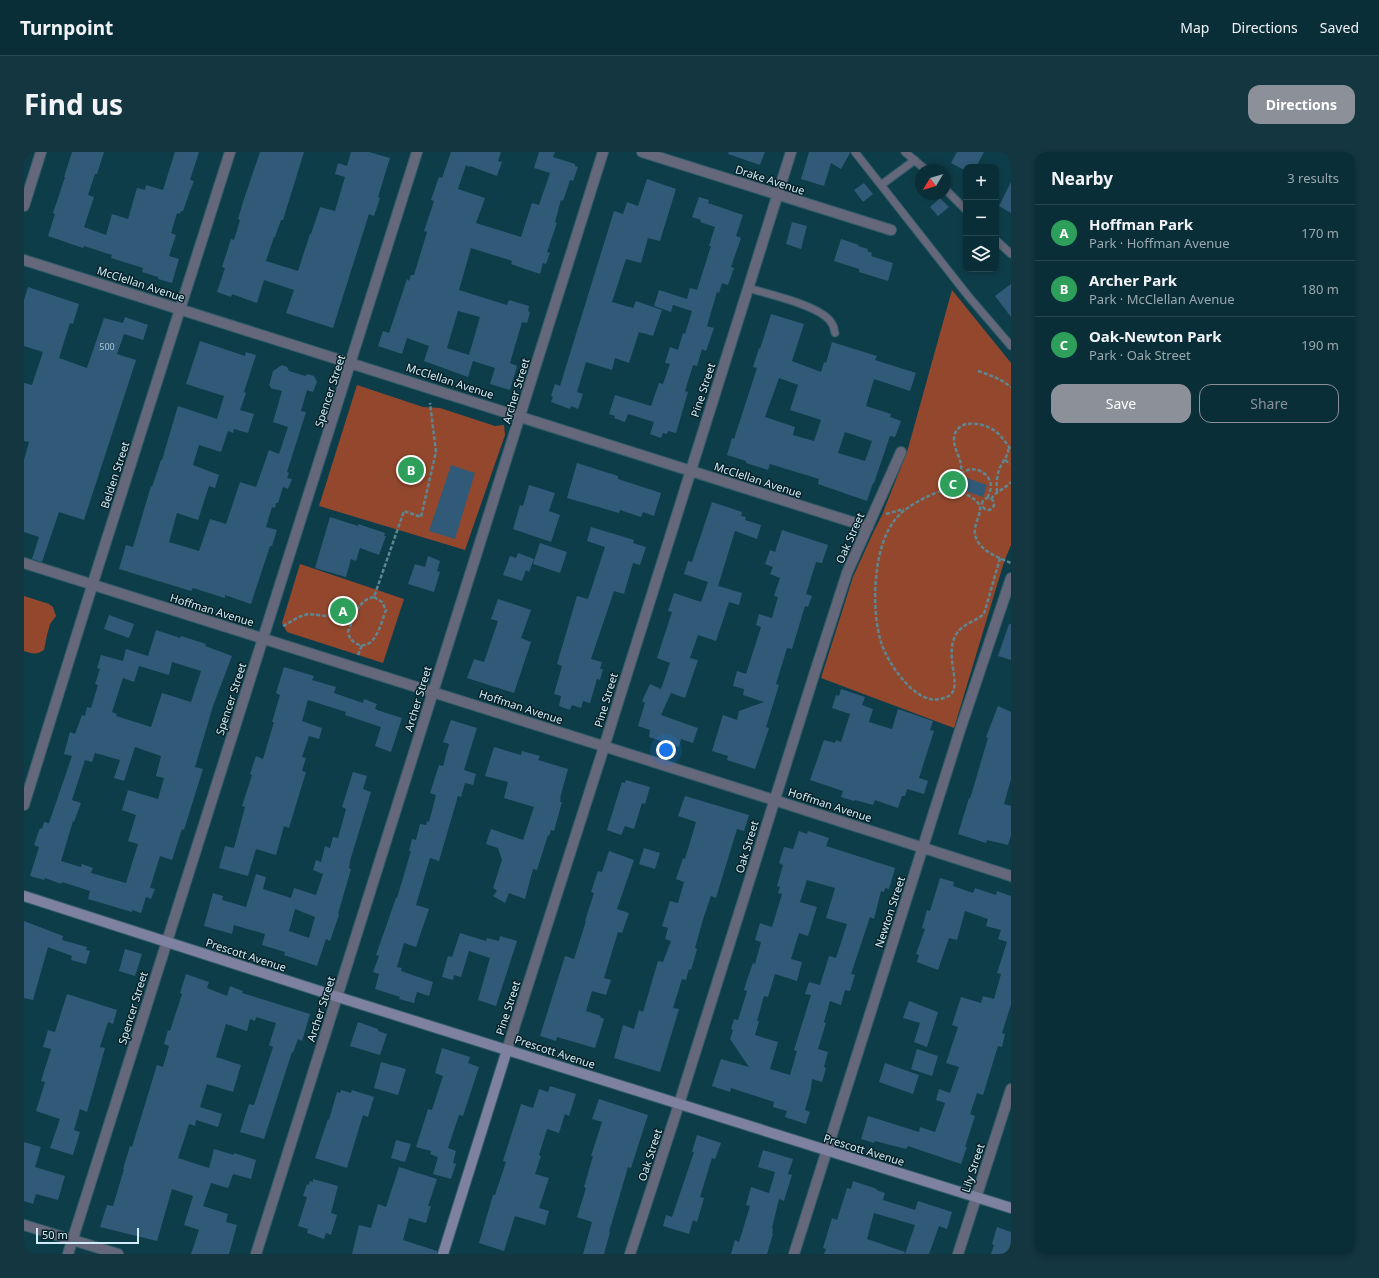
<!DOCTYPE html>
<meta charset="utf-8">
<style>
:root{--surface:#0a2e38;--page:#133640;--text:#f1f3f6;--muted:#99a8ae;--line:#2a4a53;--accent:#8c9099}
body{margin:0;font-family:"Noto Sans",sans-serif;background:var(--page);color:var(--text)}
.controls{position:absolute;right:12px;top:12px;display:grid;overflow:hidden;border-radius:8px;box-shadow:0 2px 6px #0003}
.controls button{width:36px;height:36px;display:grid;place-items:center;padding:0;border:0;border-bottom:1px solid var(--line);background:var(--surface);color:var(--text);font:20px sans-serif}
.compass{position:absolute;left:891px;top:12px;width:36px;height:36px;border-radius:50%;background:var(--surface);box-shadow:0 2px 6px #0003;rotate:232deg}
.scale{position:absolute;left:12px;bottom:10px;width:103px;box-sizing:border-box;padding-left:4px;border:2px solid #d0edf7;border-top:0;font-size:11px;line-height:14px;white-space:nowrap;color:#d0edf7;-webkit-text-stroke:3px #092229;paint-order:stroke}
.you{position:absolute;left:642px;top:598px;width:14px;height:14px;margin:-10px;border:3px solid #fff;border-radius:50%;background:#1a73e8;box-shadow:0 0 0 6px #1a73e833}
.badge{display:grid;place-items:center;width:26px;height:26px;border-radius:50%;background:var(--accent);color:#fff;font-size:13px;font-weight:700}
.pin{position:absolute;translate:-50% -50%;border:2px solid #fff;box-shadow:0 1px 4px #0006}
.list{margin:0;padding:0;list-style:none}
h2{display:flex;justify-content:space-between;align-items:center;height:52px;margin:0;padding:0 16px;font-size:17px}
h2 small{font-size:13px;font-weight:400;color:var(--muted)}
.list li{display:grid;grid-template-columns:26px 1fr auto;gap:12px;align-items:center;box-sizing:border-box;height:56px;padding:0 16px;border-top:1px solid var(--line)}
.list b{display:block;font-size:15px;white-space:nowrap}
.list p{margin:0;font-size:13px;white-space:nowrap;color:var(--muted)}
.list em{font-size:13px;font-style:normal;color:var(--muted)}
.actions{display:flex;gap:8px;padding:12px 16px}
.actions a{flex:1;padding:9px 0;border:1px solid var(--accent);border-radius:12px;text-align:center;font-size:14px;color:var(--accent)}
.actions .main{background:var(--accent);color:#fff}
.icon{flex:none;width:22px;height:22px;fill:none;stroke:currentColor;stroke-width:2;stroke-linecap:round;stroke-linejoin:round}
.map{position:relative;flex:none;width:987px;height:1102px;overflow:hidden;border-radius:12px}
header{display:flex;align-items:center;gap:24px;box-sizing:border-box;height:56px;padding:0 20px;background:var(--surface);border-bottom:1px solid var(--line)}
header strong{font-size:19px}
nav{display:flex;gap:22px;margin-inline-start:auto;font-size:14px}
.intro{display:flex;align-items:center;justify-content:space-between;box-sizing:border-box;height:96px;padding:0 24px}
h1{margin:0;font-size:28px}
.button{padding:10px 18px;border-radius:12px;background:var(--accent);color:#fff;font-size:14px;font-weight:700}
main{display:flex;gap:24px;padding:0 24px}
aside{flex:1;background:var(--surface);border-radius:12px;box-shadow:0 2px 6px #0003}
.map>svg:first-child{display:block}
.green{fill:#93482d}
.building{fill:#305a77;fill-rule:evenodd}
.lines{fill:none;stroke-linecap:round;stroke-linejoin:round}
.lane-casing{stroke:#315d69;stroke-width:9}
.street-casing{stroke:#315d69;stroke-width:12}
.secondary-casing{stroke:#315d69;stroke-width:12}
.path{stroke:#5e8691;stroke-width:2.5;stroke-dasharray:4 2;stroke-linecap:butt}
.lane{stroke:#65677a;stroke-width:7}
.street{stroke:#65677a;stroke-width:10}
.secondary{stroke:#7e819f;stroke-width:10}
.labels{text-anchor:middle;stroke-width:3;stroke-linejoin:round;paint-order:stroke}
.number-label{font-size:9px;fill:#a8c8d7}
.street-label{font-size:11px;fill:#d0edf7;stroke:#092229}
</style>
<header>
<strong>Turnpoint</strong>
<nav><a>Map</a><a>Directions</a><a>Saved</a></nav>
</header>
<div class="intro"><h1>Find us</h1><a class="button">Directions</a></div>
<main>
<div class="map">
<svg width="987" height="1102" viewBox="0 0 987 1102">
<rect width="100%" height="100%" fill="#0e3d4a"/>
<path class="green" d="M928,138L987,211V393L980,410L930,576L797,526L829,425L849,381L858,363L883,300Z
M333,233L399,255L416,256L471,274L480,273L481,283L441,398L295,354Z
M276,412L380,447L359,511L263,480L258,471Z
M0,444L25,452L29,455L32,464L26,472L23,483L20,498C12,503 9,502 0,499Z"/>
<path class="building" d="M48,0H80L73,22H71L64,43L70,45L60,75L82,83L88,62L104,67L113,36L121,38L122,33L139,38L151,0H175L166,28L170,29L166,39L159,59H157L156,62L153,61L147,81L152,83L145,104L155,107L148,131L134,127V125L118,120L119,116L87,106L88,103L60,94L59,96L24,84L31,62L29,61L41,25H40Z
M236,0H280L259,68H257L251,85H250L242,109L274,119L286,82H287L296,55L311,59L321,25L311,22L314,11L323,14L327,0H345L366,6L354,45L356,46L350,64L345,62L309,176L262,161L270,138L240,128L233,151L208,142L207,145L193,140L201,116L198,115L207,87L210,88L216,68L214,67L219,50Z
M427,0H477L474,9L478,10L473,24L446,14L445,15L442,13L434,37L461,46L452,71L497,85L508,51L515,53L526,21L510,16L515,0H531L529,5L551,12V14L554,15L549,29L546,28L539,49L537,48L531,70L533,71L523,100L526,101L522,112L519,111L516,122L487,112L488,109L447,96L435,138L483,153L485,148L505,154L504,159L506,160L503,171L498,170L486,211L493,214L486,238L466,232L471,216L449,209L444,225L400,209L405,194L383,186L378,202L354,194L359,179L365,181L383,127L385,129L387,123H390L403,80L400,79L410,49L407,48L415,25L418,26ZM434,159L456,165L445,203L423,196Z
M705,0H741L736,13L704,2Z
M785,0H826V1L817,17L807,11L800,34L777,27Z
M933,0H960L952,15H942V19L927,11Z
M623,27L652,37L636,89L624,86L617,111L602,107L588,150L609,156L612,149L638,158L629,184L615,180L605,211L591,206L588,218L562,210L553,240L559,242L554,257L547,254L546,257L527,250L529,245L527,244L531,232L536,234L590,59L599,62L603,50L614,54Z
M987,30V61L975,54Z
M840,31L849,42L839,50L830,38Z
M675,45L685,48L684,51L719,63L712,84L717,86L707,115L710,116L704,133L698,131L695,141L693,140L683,174L690,176L682,199L678,197L673,214L669,213L661,239L664,240L652,281L644,279L643,282L639,281L637,286L626,282L630,270L604,262L601,270L590,266L591,264L585,262L591,243L627,254L635,231L639,232L646,212L641,211L646,195L654,198L659,181L661,182L668,159L649,153L647,160L630,154L635,138L663,147L666,136L673,138L687,94H685L691,75L676,70L677,68L668,65Z
M916,46L925,55L914,64L906,55Z
M768,70L783,74L777,97L762,92Z
M817,87L835,93L834,94L844,97L843,99L848,101L847,104L869,111L864,129L835,120V117L810,109Z
M987,132V165L971,144Z
M4,135L55,152L49,172L46,171L35,206L63,216L80,166L99,171L101,165L124,173L119,188L100,182L93,202L112,208L60,368L35,360L18,410L8,407L15,385L0,380V308L5,290L0,289V231L8,233L19,200L0,194V148Z
M747,162L780,172L768,209L797,220L800,210L802,211L808,190L853,204L851,208L892,221L886,239L850,227L842,254L867,262L866,265L877,269L871,285L866,284L850,331H849L843,349L794,332L795,327L746,312L744,318L722,311V309L703,303L708,286L710,287L733,216L729,215L735,196L736,197ZM755,226L774,233L766,258L797,268L790,289L769,283L771,275L741,265ZM821,280L848,289L841,309L814,301Z
M176,189L221,204L222,200L232,203L220,240L222,241L216,258L230,262L224,281L210,277L209,281L204,279L197,300L175,293L169,313L195,323L191,336L185,334L174,368L153,361L145,390L175,399L186,367L202,372L216,330L232,335L245,298L255,302L264,275L249,270L258,239L246,236L247,234H245L249,219L258,213L263,215L265,219L281,224L284,222L290,224L293,230L289,240L283,238L277,259L282,260L263,320L265,321L263,326L268,327L264,337L259,335L254,351H252L251,356L248,355L242,375L253,378L248,394H246L227,452L201,443V446L169,436L167,439L95,417L102,393L109,395L127,334L128,335L137,308H138L154,254L193,267L200,244L162,232Z
M553,311L594,324V327L637,341L630,364L619,360L617,365L596,358L595,361L543,346Z
M427,313L451,321L431,387L405,379Z
M940,325L963,333L959,345L935,337Z
M505,333L531,341L525,359L536,363L527,390L489,377L496,353L499,354Z
M688,350L718,360L717,364L722,365L721,368L737,373L733,387L711,379L694,434L718,441L715,453L705,450L692,489L674,483L666,506L674,508L661,546L647,541L637,563L674,576L669,591L657,587L655,595L625,585L626,578L614,574L621,551L618,549L626,532L637,537L646,511L633,506L648,460L644,459L650,441L677,450L684,430L660,422L664,409L668,410Z
M306,365L334,374V372L361,381L360,384H362L355,403L336,396L332,409L327,407L322,425L291,416Z
M567,375L610,388L609,391L622,395L616,413L609,411L600,442L590,439L567,507L578,510L576,517H579L576,528L573,527L566,551L559,549L557,556L548,553L546,558L535,554L537,544L530,542L538,514L533,512L553,444L564,447L581,395L563,389Z
M758,378L804,393L798,411L792,410L782,442L788,444L784,455L781,454L768,497L763,496L752,532L755,533L742,575L745,576L731,617L703,608L704,604L688,599L699,563L713,568L715,559L740,550L719,543L720,537L709,534L713,519L722,522L737,475L732,473L735,462L748,466L754,445L750,444L756,426L746,422L749,415L741,412L746,398L751,400Z
M516,391L543,400L536,421L509,412Z
M494,401L510,407L505,420L502,418L498,429L479,423L486,404L492,406Z
M404,404L416,409L413,419L416,420L410,440L384,432L391,412L401,415Z
M474,447L507,458L497,486L507,490L490,541L443,526L450,507L460,510L474,469L467,467Z
M85,463L110,472L105,486L80,477Z
M985,472H987V508L974,504Z
M132,478L156,486L157,484L182,492L181,494L208,504L189,554L171,615L179,617L160,678L158,677L148,708L136,704L126,736L131,737L127,747L122,745L117,761L108,758V760L64,747L66,739L38,730L37,732L21,726L20,728L6,724L15,695L10,693L16,676L18,677L20,670L25,671L48,604L40,602L46,580L51,582L58,563L61,564L63,555L67,556L74,533L71,532L76,517L73,516L77,503L99,509L102,497L124,504ZM148,510L177,519L167,550L138,541L127,575L92,564L93,562L88,560L99,526L110,530L115,514L145,523ZM111,595L137,604L132,624L140,626L134,647L104,638L98,658L112,663L104,689L114,692L102,731L67,721L69,716L58,712L57,715L37,709L49,669L50,670L57,651L48,648L61,608L68,610L71,601L96,608L90,626L100,629Z
M260,515L290,524L288,528L312,535L310,541L339,551L340,547L353,552L351,556L353,558L378,566L367,600L351,594L357,575L321,563L322,560L284,548L278,569L298,576L295,587L285,584L278,605L282,606L278,619L282,620L265,676L260,674L252,703L232,697L224,724L195,716L201,694L210,696L221,655L218,654L228,623L226,622L232,604L239,607L250,570H248L256,543L252,541Z
M817,537L841,545L838,553L849,557L845,570L868,577L874,557L909,569L906,578L910,579L895,626L904,629L900,642L883,637L881,644H878L874,656L851,648L849,653L831,648L830,649L817,645L819,639L786,628L800,588L811,591L812,588L817,590L826,562L808,556L812,543L815,544Z
M974,554L987,560V627L980,652L987,654V683L984,693L963,688L962,691L934,682L945,646L946,647L964,586L962,585Z
M427,568L453,576L440,618L452,622L449,633L441,631L437,645L434,644L415,709L406,706L392,753L405,757L392,795L380,791L373,815L378,816L377,819L409,830L405,844L393,840L390,851L375,847L376,845L351,837L355,822L349,820L355,804L352,803L372,746H373L387,699H385L388,687L392,688L396,672L402,673L403,669L405,670L412,643L406,641L415,613L419,614L425,592L419,590Z
M470,595L497,603L498,599L516,604L514,608L544,617L536,646H537L536,650H538L530,679L527,678L525,684L524,683L513,718L509,717L501,747L485,741L481,751L469,744L473,739L469,736L478,708L474,696L462,692L467,677L499,688L510,655L480,646L484,630L461,624Z
M329,620L343,624L339,637L347,640L326,709L325,716L327,717L314,762L315,763L306,789L302,787L293,814L260,803L261,800L238,793L241,782L210,773L208,782L180,774L189,741L199,744L198,748L222,755L232,722L242,725L239,737L267,746L270,736L292,743L299,722L289,718L292,708L297,710L301,694L306,696L309,685L314,686L322,657L318,655ZM271,757L291,765L285,786L265,779Z
M602,628L626,635L621,652L618,651L610,677L601,674L597,683L583,678L598,630L601,631Z
M661,644L725,663L720,679L713,677L692,746L687,744L680,764L671,796L673,797L667,818L665,817L662,828L658,827L649,856L655,857L636,920L590,906L599,873L610,877L615,858L619,860L634,809L639,810L647,789L641,787L644,776L638,774L646,749L654,751L660,730L652,727L659,706L661,707L672,670L654,664Z
M775,679L783,682L784,679L805,686L802,694L871,716L865,737L861,736L860,740L857,739L850,767L846,765L827,822L831,823L826,839L821,838L817,853L806,849L800,870L802,871L794,897L804,900L800,915L802,916L798,930L788,927L787,937L781,958L786,960L782,972L761,965L763,959L749,955L750,950L707,936L706,940L688,934L697,907L725,915L706,887L709,878L707,877L710,867L714,868L723,839L720,838L723,828L729,811L731,812L737,790L731,788L736,771L748,775L758,742L754,741L756,735L753,734L759,713L755,711L760,695L769,697ZM783,728L811,736L802,766L823,772L812,806L805,804L796,833L785,830L781,842L787,843L770,898L773,899L766,923L746,917L754,890L731,883L735,869H733L740,844L744,845L751,822L773,829L778,810L767,807L775,781L784,784L793,755L776,750Z
M620,696L636,701L631,717L615,712Z
M585,699L610,708L593,757L605,761L598,781L594,780L580,826L587,828L582,843L568,839L562,859L577,864L576,865L580,867L571,896L533,885L532,889L516,884L541,804L550,807L562,769H561L570,741L567,740L574,719L578,720Z
M916,726L930,730L929,734L949,741L951,736L972,743L973,739L987,744V853L978,881L981,882L978,895L974,894L959,943L953,941L946,962L951,964L941,995H943L937,1012L884,994L882,997L851,989L850,991L837,987L844,964L895,980L896,975L911,980L921,951L912,948L915,937L926,941L935,915L922,911L934,875L928,873L937,845L957,851L959,844L970,847L977,822L973,821L983,790L974,787L977,778L962,774L964,767L941,759L933,788L925,786L914,818L893,810L895,803L892,802L901,777L898,776L903,758L906,759Z
M0,769L39,784L38,788L63,795L62,798L66,799L62,812L47,808L48,804L24,795L9,848L0,846Z
M436,781L462,789L463,786L475,789L476,784L493,789L472,854L454,848L466,806L445,799L437,825L430,823L429,828L418,825L424,804L428,805Z
M101,797L118,802L111,824L95,819Z
M162,822L185,830L183,836L203,844L206,834L219,839L218,841L286,862L278,889L274,887L269,901L268,900L240,987L216,980L225,952L230,953L249,895L245,893L252,871L232,865L231,869L226,867L223,879L202,872L192,905L217,913L209,940L183,932L176,955L198,962L194,975L172,968L171,974L165,972L154,1006L185,1016L190,997L210,1003V1001L232,1008L227,1027L209,1022L204,1036L187,1031L179,1054L204,1062L202,1070L213,1073L205,1102H167L175,1078L160,1073L169,1044L148,1037L133,1089L76,1075L83,1053L89,1054L100,1017H99L106,994L108,995L133,913L139,915L145,894L140,892L144,878L146,879L158,842L156,841Z
M43,842L93,858L89,872L84,870L76,895L81,896L63,960L56,957L50,978L56,980L49,1003L26,996L36,967L12,959L21,930L17,929L27,897L19,895L24,878L31,880Z
M885,849L914,860L903,895L890,890L896,871L879,866Z
M334,870L354,877V879L363,882L356,903L326,894Z
M418,896L446,905L444,911L455,915L439,964L435,963L424,996L432,999L429,1011L432,1012L427,1027L409,1022L414,1005L406,1002L407,999L392,995L404,957L408,958L419,924L411,921Z
M893,897L914,904L908,924L887,917Z
M357,910L382,917L374,943L350,936Z
M861,911L895,923L889,942L855,930Z
M526,934L552,942L545,964L541,962L535,981L523,977L515,1003L517,1004L511,1022L525,1026L515,1056L525,1059L521,1073L491,1064L480,1099L455,1091L469,1043H471L482,1010L479,1009L497,952L509,956L515,937L524,940Z
M317,938L327,941L328,938L350,945L344,965L339,963L323,1016L291,1006L304,967L305,968L313,940L316,941Z
M575,947L624,963L607,1016L604,1015L585,1080H586L580,1102H559L568,1070L553,1065L562,1036L560,1035L569,1004H567L578,970L568,967Z
M673,983L697,991L691,1007L688,1006L676,1045L680,1046L673,1070L669,1068L665,1082L639,1074L642,1063L648,1065L670,1000H668Z
M372,988L387,992L381,1010L367,1006Z
M0,990L17,995L11,1015L41,1024L34,1048L12,1042L9,1052L0,1049Z
M739,998L769,1007L764,1022L768,1023L762,1042L760,1049L755,1047L748,1076L749,1077L748,1081L749,1082L743,1102H707L711,1088L715,1090L726,1054L722,1053L727,1035L745,1041L751,1020L734,1015Z
M375,1015L413,1027L404,1054H407L402,1071L385,1066L379,1088L413,1099V1102H328L335,1073L347,1076L354,1052L362,1055Z
M289,1027L314,1034L307,1061L313,1063L307,1083L302,1081L300,1087L283,1081L284,1077L274,1074L283,1045L279,1044L283,1032L285,1033L286,1029L289,1030Z
M829,1029L853,1037L852,1038L861,1041L859,1048L891,1058L894,1049L928,1060L923,1077L915,1074L905,1102H881L891,1073L850,1061L843,1087L881,1100L880,1102H800L802,1097L799,1096L808,1066L813,1068L823,1036L827,1037Z
M973,1075L987,1080V1091L983,1102H967L970,1093L968,1092Z"/>
<g class="lines">
<defs>
<path id="lane" d="M831,0L945,145L987,194
M881,0L902,18
M857,33L891,8
M921,37L942,58
M972,88L987,102
M724,136C743,142 800,154 808,172C810,174 810,178 811,181"/>
<path id="street" d="M618,0L867,78
M0,54L17,0
M0,108L844,375
M0,411L750,648L987,724
M0,653L73,418L206,0
M483,898L580,595L767,0
M0,1073L94,1102
M44,1102L393,0
M232,1102L579,0
M606,1102L655,952L790,523L823,421L877,300
M770,1102L936,578L987,426
M934,1102L987,937"/>
<path id="secondary" d="M0,744L314,845L987,1056
M419,1102L483,898"/>
</defs>
<use href="#lane" class="lane-casing"/>
<use href="#street" class="street-casing"/>
<use href="#secondary" class="secondary-casing"/>
<path class="path" d="M954,219C966,223 977,227 987,235
M981,308L986,312
M937,322C947,312 966,319 967,334C967,338 964,343 963,347
M930,340C933,333 937,326 937,319C939,308 929,297 930,286C932,266 960,270 971,279C978,284 982,291 987,298
M973,340C972,330 973,319 979,310C982,304 985,303 984,295
M958 352a6 6 0 1 1 12 0a6 6 0 1 1-12 0Z
M967,347C972,339 981,337 987,330
M862,362L880,357
M976,406L960,462C952,469 939,472 933,481C919,501 938,532 927,542C925,545 920,546 916,547C891,553 863,510 857,490C847,458 849,396 870,369C876,361 884,355 893,350C900,346 910,341 918,339C930,338 950,342 956,354C957,362 952,369 951,376C948,396 973,405 987,411
M350,445L358,450L362,458C357,470 351,502 331,491C327,488 325,485 324,480C330,466 333,448 350,445L380,359L397,365L412,300L406,251
M259,474L275,465L284,462L303,464L315,462L331,465
M334,503L338,493"/>
<use href="#lane" class="lane"/>
<use href="#street" class="street"/>
<use href="#secondary" class="secondary"/>
</g>
<g class="labels">
<g class="number-label">
<text x="83" y="198">500</text>
</g>
<g class="street-label">
<text transform="translate(746 28) rotate(18)" y="4">Drake Avenue</text>
<text transform="translate(117 132) rotate(18)" y="4">McClellan Avenue</text>
<text transform="translate(426 229) rotate(18)" y="4">McClellan Avenue</text>
<text transform="translate(679 238) rotate(-72)" y="4">Pine Street</text>
<text transform="translate(306 239) rotate(-72)" y="4">Spencer Street</text>
<text transform="translate(492 239) rotate(-73)" y="4">Archer Street</text>
<text transform="translate(91 323) rotate(-72)" y="4">Belden Street</text>
<text transform="translate(734 328) rotate(18)" y="4">McClellan Avenue</text>
<text transform="translate(826 386) rotate(-66)" y="4">Oak Street</text>
<text transform="translate(188 458) rotate(17)" y="4">Hoffman Avenue</text>
<text transform="translate(207 547) rotate(-72)" y="4">Spencer Street</text>
<text transform="translate(394 547) rotate(-73)" y="4">Archer Street</text>
<text transform="translate(582 548) rotate(-73)" y="4">Pine Street</text>
<text transform="translate(497 555) rotate(18)" y="4">Hoffman Avenue</text>
<text transform="translate(806 653) rotate(18)" y="4">Hoffman Avenue</text>
<text transform="translate(723 695) rotate(-73)" y="4">Oak Street</text>
<text transform="translate(866 760) rotate(-72)" y="4">Newton Street</text>
<text transform="translate(222 803) rotate(18)" y="4">Prescott Avenue</text>
<text transform="translate(109 856) rotate(-73)" y="4">Spencer Street</text>
<text transform="translate(484 856) rotate(-72)" y="4">Pine Street</text>
<text transform="translate(297 857) rotate(-72)" y="4">Archer Street</text>
<text transform="translate(531 900) rotate(18)" y="4">Prescott Avenue</text>
<text transform="translate(840 998) rotate(17)" y="4">Prescott Avenue</text>
<text transform="translate(626 1003) rotate(-72)" y="4">Oak Street</text>
<text transform="translate(949 1016) rotate(-72)" y="4">Lily Street</text>
</g>
</g>
</svg>
<div class="controls">
<button>+</button>
<button>−</button>
<button><svg class="icon" aria-label="layers" viewBox="0 0 24 24"><path d="M12 4l9 5-9 5-9-5zM3 14l9 5 9-5"/></svg></button>
</div>
<svg class="compass" viewBox="-18 -18 36 36"><path d="M0-13l5 13h-10z" fill="#e53935"/><path d="M0 13l5-13h-10z" fill="#99a8ae"/></svg>
<div class="scale">50 m</div>
<div class="you"></div>
<div class="pin badge" style="left:319px;top:459px;background:#2e9e5b">A</div>
<div class="pin badge" style="left:387px;top:318px;background:#2e9e5b">B</div>
<div class="pin badge" style="left:929px;top:332px;background:#2e9e5b">C</div>
</div>
<aside>
<h2>Nearby<small>3 results</small></h2>
<ul class="list">
<li><span class="badge" style="background:#2e9e5b">A</span><div><b>Hoffman Park</b><p>Park · Hoffman Avenue</p></div><em>170 m</em></li>
<li><span class="badge" style="background:#2e9e5b">B</span><div><b>Archer Park</b><p>Park · McClellan Avenue</p></div><em>180 m</em></li>
<li><span class="badge" style="background:#2e9e5b">C</span><div><b>Oak-Newton Park</b><p>Park · Oak Street</p></div><em>190 m</em></li>
</ul>
<div class="actions"><a class="main">Save</a><a>Share</a></div>
</aside>
</main>
